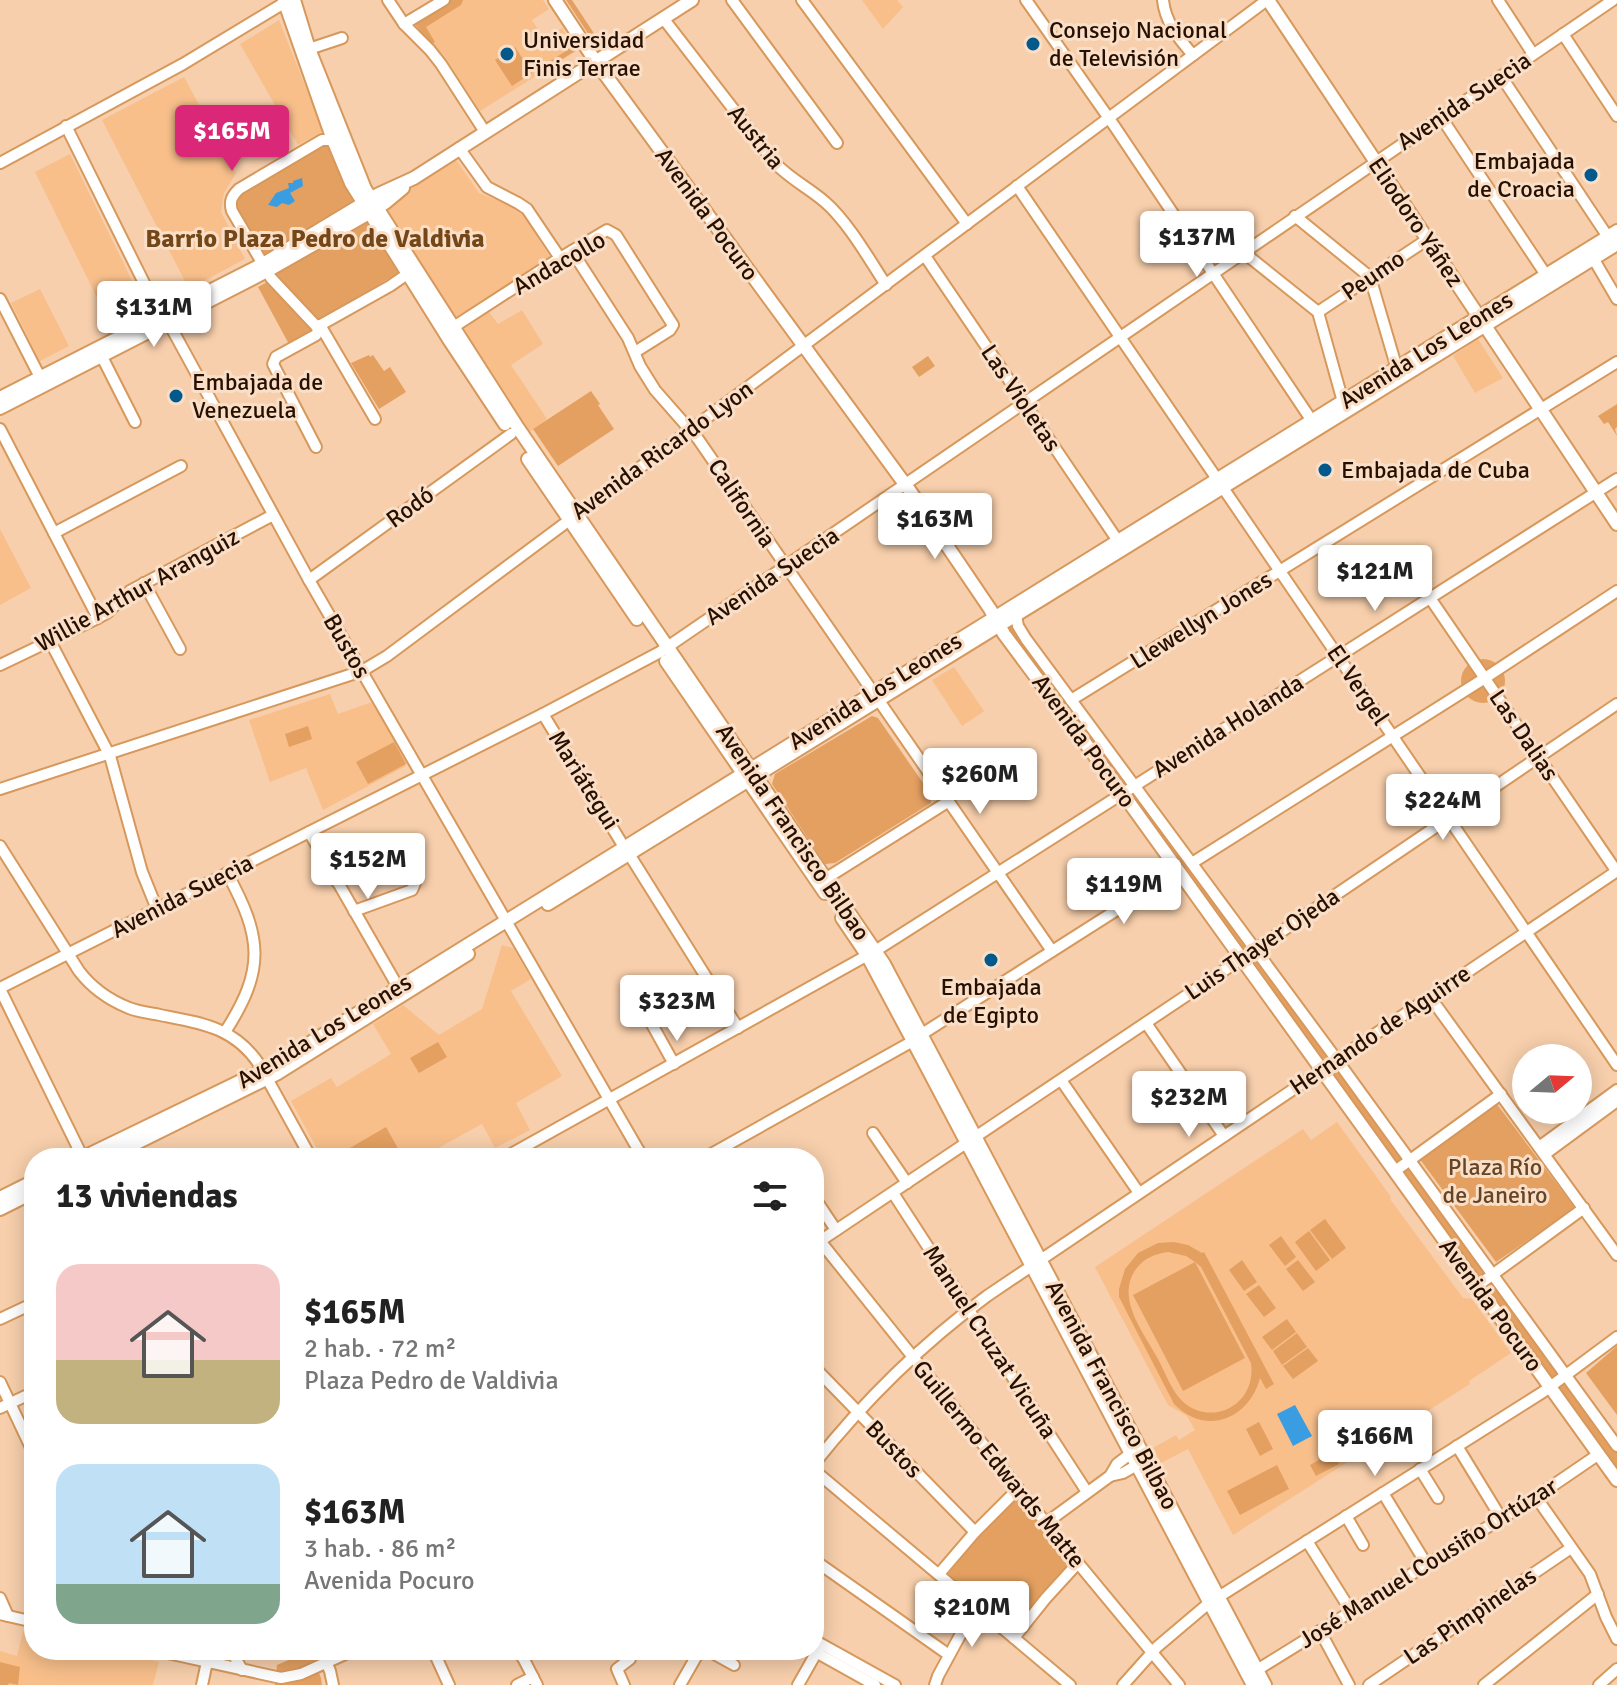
<!DOCTYPE html>
<html lang="es">
<meta charset="utf-8">
<style>
:root{--surface:#fff;--page:#f6f6f6;--text:#222;--muted:#767676;--accent:#db2777}
body{margin:0;font-family:Signika,sans-serif;background:var(--page);color:var(--text);height:100vh;display:flex;flex-direction:column;font-size:30px;white-space:nowrap}
*{box-sizing:border-box;margin:0}
p{font-size:26px;color:var(--muted)}
.icon{flex:none;width:44px;height:44px;fill:none;stroke:currentColor;stroke-width:2;stroke-linecap:round;stroke-linejoin:round}
.map{position:relative;flex:1;overflow:hidden}
.details{position:absolute;left:24px;top:1148px;width:800px;height:512px;display:flex;flex-direction:column;background:var(--surface);border-radius:32px;box-shadow:0 4px 20px #0003}
.details>*{flex:none}
.needle{width:52px;rotate:71deg}
.tools{position:absolute;left:1512px;top:1044px;display:grid;gap:16px}
.tools a{display:grid;place-items:center;width:80px;height:80px;border-radius:50%;background:var(--surface);box-shadow:0 4px 20px #0003;font-size:40px}
.price{position:absolute;translate:-50% -68px;padding:0 18px;border-radius:8px;background:#fff;color:#222;font-size:26px;line-height:52px;filter:drop-shadow(0 2px 4px #0008)}
.price::after{content:'';position:absolute;left:50%;top:48px;width:24px;height:18px;margin-left:-12px;background:inherit;clip-path:polygon(0 0,100% 0,50% 100%)}
.price.active{background:var(--accent);color:#fff}
ul{padding:0;list-style:none}
li{display:flex;align-items:center;gap:24px;height:200px;padding:0 32px}
li span{display:grid;place-items:center;flex:none;width:224px;height:160px;border-radius:24px;color:#555}
li>.icon{margin-inline-start:auto}
span .icon{width:96px;height:96px;fill:#fffc;stroke-width:1}
li b{font-size:34px}
h2{display:flex;justify-content:space-between;align-items:center;height:96px;padding:0 32px;font-size:34px}
.map>svg:first-child{display:block}
.built{fill:#f8bf8b}
.green{fill:#e4a061;fill-rule:evenodd}
.water{fill:#3a9de2}
.lines{fill:none;stroke-linecap:round;stroke-linejoin:round}
.minor-casing{stroke:#d7985c;stroke-width:14}
.major-casing{stroke:#d7985c;stroke-width:16}
.minor{stroke:#fff;stroke-width:10}
.major{stroke:#fff;stroke-width:12}
.poi-dot{fill:#025a8c;stroke:#fadfc8;stroke-width:3}
.labels{text-anchor:middle;stroke-width:6;stroke-linejoin:round;paint-order:stroke}
.poi-label{font-size:24px;fill:#281000;stroke:#fadfc8;text-anchor:start}
.street-label{font-size:24px;fill:#281000;stroke:#fadfc8}
.park-label{font-size:24px;fill:#664424;stroke:#fadfc8}
.neighbourhood-label{font-size:26px;font-weight:bold;fill:#744718;stroke:#fadfc8}
</style>
<div class="map">
<svg width="1617" height="1685" viewBox="0 0 1617 1685">
<rect width="100%" height="100%" fill="#f7cfac"/>
<g class="built">
<polygon points="448,0 543,0 549,9 532,20 544,39 562,28 576,51 480,111 445,57 413,22"/>
<polygon points="862,0 897,0 903,7 883,29"/>
<polygon points="279,20 323,131 298,145 240,44"/>
<polygon points="184,77 236,173 224,193 221,212 245,259 189,289 102,120"/>
<polygon points="70,154 145,307 110,324 35,172"/>
<polygon points="454,159 457,161 479,193 511,206 524,216 552,260 458,321 454,319 387,209 390,203"/>
<polygon points="40,289 69,346 40,361 11,303"/>
<polygon points="487,309 498,324 522,310 543,344 511,365 547,419 528,433 461,329 462,326"/>
<polygon points="1478,339 1503,378 1475,393 1453,356"/>
<polygon points="0,529 31,588 0,605"/>
<polygon points="954,667 984,711 962,726 932,680"/>
<polygon points="330,694 338,714 372,702 407,762 406,766 323,810 306,768 270,782 249,720"/>
<polygon points="502,945 513,948 531,979 511,991 562,1076 516,1103 530,1130 495,1148 482,1124 440,1147 446,1158 430,1158 425,1150 412,1158 322,1158 291,1101 331,1078 337,1087 391,1054 373,1024 403,1005 439,1035 482,1009"/>
<polygon points="1337,1122 1391,1197 1390,1199 1463,1298 1472,1299 1511,1353 1469,1381 1470,1384 1233,1535 1188,1449 1161,1463 1153,1448 1176,1435 1179,1440 1195,1430 1187,1416 1168,1405 1095,1267 1303,1129 1311,1140"/>
<polygon points="23,1631 34,1633 34,1650 107,1650 159,1662 153,1685 0,1685 0,1651 17,1656"/>
</g>
<g class="green">
<polygon points="448,0 463,0 461,5 426,27 435,42 432,44 413,22"/>
<polygon points="566,0 572,0 599,41 595,44"/>
<polygon points="568,40 575,51 539,74 536,70 566,51 562,44"/>
<polygon points="515,47 532,73 512,86 495,60"/>
<polygon points="328,142 355,198 355,202 365,220 368,221 401,271 319,321 274,276 235,206 236,195"/>
<polygon points="267,282 314,329 313,333 290,346 258,287"/>
<polygon points="369,355 370,357 373,355 384,371 390,367 406,392 379,409 351,363"/>
<polygon points="928,356 935,366 919,377 912,367"/>
<polygon points="591,391 600,404 598,405 614,429 558,466 533,429"/>
<polygon points="1617,404 1617,427 1615,429 1617,436 1608,422 1604,424 1598,416"/>
<polygon points="1014,622 1339,1066 1617,1452 1617,1474 1011,635 1008,628 1009,625"/>
<circle cx="1483" cy="681" r="22"/>
<polygon points="872,716 878,718 930,793 931,803 835,863 825,864 772,784 775,774"/>
<polygon points="308,726 312,739 289,747 285,734"/>
<polygon points="394,742 406,764 368,784 356,762"/>
<polygon points="438,1042 447,1057 419,1073 410,1058"/>
<polygon points="1496,1103 1575,1208 1496,1262 1419,1158"/>
<polygon points="386,1127 401,1154 394,1158 346,1158 343,1152"/>
<polygon points="1325,1219 1346,1248 1332,1259 1310,1230"/>
<polygon points="1309,1231 1330,1260 1316,1271 1295,1242"/>
<polygon points="1281,1236 1296,1257 1285,1266 1269,1245"/>
<path d="M1174 1242 1188 1245 1202 1253 1204 1252 1274 1384 1266 1389 1260 1378C1249 1420 1205 1436 1174 1404L1119 1297V1289L1125 1269 1138 1253 1158 1243ZM1168 1252 1186 1256 1195 1262 1133 1295 1183 1391 1245 1358 1195 1262 1201 1267 1251 1363C1253 1378 1249 1392 1238 1402 1224 1415 1202 1416 1187 1405 1173 1395 1166 1374 1158 1359 1144 1333 1115 1298 1136 1269 1144 1258 1155 1254 1168 1252Z"/>
<polygon points="1242,1260 1257,1282 1244,1291 1229,1270"/>
<polygon points="1298,1260 1315,1282 1303,1291 1286,1269"/>
<polygon points="1259,1285 1276,1308 1264,1317 1246,1294"/>
<polygon points="1287,1319 1296,1332 1272,1350 1262,1337"/>
<polygon points="1297,1333 1307,1347 1282,1365 1273,1351"/>
<polygon points="1617,1346 1617,1415 1586,1373"/>
<polygon points="1308,1348 1318,1361 1293,1379 1283,1366"/>
<polygon points="1259,1422 1273,1449 1260,1456 1246,1429"/>
<polygon points="1333,1452 1339,1464 1316,1476 1310,1465"/>
<polygon points="1277,1465 1289,1489 1240,1515 1227,1491"/>
<polygon points="1018,1498 1021,1499 1071,1563 1013,1630 949,1578 948,1574 955,1563 1014,1499"/>
<polygon points="310,1651 321,1678 322,1685 275,1685 277,1665"/>
<polygon points="0,1662 20,1667 18,1685 9,1683 8,1685 0,1685"/>
</g>
<g class="water">
<polygon points="302,178 303,186 290,193 295,201 289,205 282,203 277,207 268,205 276,193 289,188 288,183 293,183 293,181"/>
<polygon points="1295,1405 1312,1436 1293,1446 1277,1414"/>
</g>
<g class="lines">
<g class="minor-casing">
<g id="minor">
<polyline points="388,0 404,24 430,50 441,64 485,132"/>
<polyline points="732,0 837,143"/>
<polyline points="802,0 967,224"/>
<polyline points="1026,0 1115,127 1312,421"/>
<path d="M1163 0C1165 22 1179 39 1193 55"/>
<polyline points="1498,0 1533,54"/>
<path d="M663 18 775 163C790 179 809 188 825 202 848 222 869 259 886 285"/>
<polyline points="404,24 444,0"/>
<polyline points="1563,34 1617,116"/>
<polyline points="309,49 342,38"/>
<polyline points="1501,76 1608,237"/>
<polyline points="1441,117 1546,275"/>
<polyline points="66,126 156,307 172,329 309,580 643,1158"/>
<path d="M338 143 333 140H322L239 189C232 196 229 201 232 211L271 278 317 327 390 286 413 270"/>
<polyline points="459,148 487,187 518,203 527,209 560,258"/>
<polyline points="0,163 183,64 284,3"/>
<polyline points="1017,186 1617,1065"/>
<polyline points="1295,216 1370,277 1397,369"/>
<polyline points="572,251 628,338 640,366 655,390 698,439 1052,951"/>
<polyline points="1243,252 1318,312 1343,402"/>
<polyline points="925,256 1118,541"/>
<polyline points="1593,258 1617,299"/>
<polyline points="0,299 43,383"/>
<polyline points="1318,312 1428,239"/>
<polyline points="320,325 375,419"/>
<polyline points="452,328 560,258 607,230 616,235 673,325 670,330 635,352"/>
<polyline points="98,349 135,422"/>
<polyline points="0,429 98,618"/>
<polyline points="316,447 273,364 276,357 316,335 318,331 317,327"/>
<polyline points="54,533 181,466"/>
<polyline points="309,580 511,434"/>
<polyline points="144,583 180,649"/>
<polyline points="1430,598 1617,872"/>
<polyline points="1016,616 1018,626 1026,639 1337,1060 1617,1446"/>
<polyline points="50,641 110,756 142,872 157,909"/>
<polyline points="0,665 98,618 107,613 130,591 273,515"/>
<polyline points="1071,700 1617,362"/>
<polyline points="543,714 624,847"/>
<polyline points="0,789 362,671 387,656 1267,0"/>
<polyline points="309,832 398,987"/>
<path d="M0 846 79 971C92 988 109 1000 129 1008 139 1012 150 1013 160 1015 201 1023 234 1027 259 1064L311 1158"/>
<polyline points="629,854 738,1028"/>
<polyline points="1192,863 1485,678 1617,591"/>
<polyline points="825,879 949,801"/>
<polyline points="337,882 391,853 395,853 415,883 412,890 354,911"/>
<polyline points="0,988 543,714 660,652 1613,0"/>
<polyline points="0,989 83,1158"/>
<polyline points="1430,997 1617,1255"/>
<polyline points="638,999 674,1064"/>
<polyline points="1146,1023 1224,1136"/>
<path d="M225 1032C266 969 262 937 227 873"/>
<polyline points="922,1034 1178,871"/>
<polyline points="1061,1080 1139,1193"/>
<polyline points="873,1133 907,1183"/>
<polyline points="1539,1147 1617,1090"/>
<polyline points="1545,1154 1617,1101"/>
<polyline points="504,1158 875,951 1617,479"/>
<polyline points="627,1158 639,1151"/>
<polyline points="704,1158 913,1041"/>
<polyline points="1395,1171 1501,1094"/>
<polyline points="893,1193 1087,1492"/>
<polyline points="814,1197 836,1230"/>
<polyline points="820,1241 1078,1563 1179,1685"/>
<polyline points="814,1245 1235,963 1617,704"/>
<polyline points="1477,1286 1584,1208"/>
<polyline points="0,1319 34,1303"/>
<polyline points="814,1367 975,1532"/>
<polyline points="0,1382 34,1454"/>
<polyline points="0,1408 34,1392"/>
<polyline points="1457,1446 1501,1518"/>
<path d="M814 1464C864 1401 922 1344 987 1296L1617 871"/>
<polyline points="1420,1469 1438,1498"/>
<polyline points="814,1470 1070,1685"/>
<polyline points="1110,1476 1123,1473 1137,1465"/>
<polyline points="1383,1493 1427,1565"/>
<polyline points="1536,1497 1590,1574 1606,1617 1617,1639"/>
<polyline points="1346,1516 1363,1545"/>
<polyline points="1046,1523 1110,1476 1117,1464 1130,1454"/>
<polyline points="1307,1541 1351,1611"/>
<polyline points="814,1560 949,1655"/>
<polyline points="939,1574 975,1532 1018,1489"/>
<polyline points="0,1598 8,1616"/>
<polyline points="0,1614 34,1622"/>
<polyline points="1320,1631 1349,1685"/>
<polyline points="1014,1638 1046,1598 1078,1563"/>
<polyline points="814,1640 895,1685"/>
<polyline points="154,1650 281,1678 301,1674 354,1650"/>
<polyline points="231,1650 242,1670"/>
<polyline points="321,1650 330,1671 333,1685"/>
<polyline points="433,1650 449,1685"/>
<polyline points="519,1650 537,1685"/>
<polyline points="707,1650 734,1665"/>
<polyline points="812,1650 875,1685"/>
<polyline points="522,1657 538,1650"/>
<polyline points="1257,1670 1536,1497 1599,1454"/>
<polyline points="202,1685 207,1662"/>
<polyline points="517,1685 533,1677"/>
<polyline points="624,1685 617,1669 630,1659"/>
<polyline points="680,1685 700,1650"/>
<polyline points="798,1685 819,1648"/>
<polyline points="935,1685 938,1676 976,1606"/>
<polyline points="1123,1685 1157,1647 1209,1603 1543,1392 1617,1337"/>
<polyline points="1369,1685 1571,1548"/>
<polyline points="1484,1685 1598,1594"/>
<polyline points="1599,1685 1617,1669"/>
</g>
</g>
<g class="major-casing">
<g id="major">
<polyline points="284,0 333,140 351,183 450,341 505,424"/>
<polyline points="294,0 309,49 365,189 518,428 884,964 1265,1685"/>
<polyline points="555,0 596,62 910,491 990,609 1004,634 1118,787 1617,1480"/>
<polyline points="1268,0 1617,524"/>
<polyline points="0,398 263,264 379,194 414,178 692,0"/>
<polyline points="0,408 267,271 369,213 385,203 403,188"/>
<polyline points="528,459 637,619"/>
<polyline points="666,661 825,893"/>
<polyline points="548,904 1617,244"/>
<polyline points="842,918 867,955 913,1041 1253,1685"/>
<polyline points="82,1158 276,1064 1617,231"/>
<polyline points="106,1158 278,1073 468,954"/>
<polyline points="0,1198 34,1181"/>
<polyline points="0,1209 34,1192"/>
</g>
</g>
<use href="#minor" class="minor"/>
<use href="#major" class="major"/>
</g>
<g class="poi-dot">
<circle cx="1033" cy="44" r="8"/>
<circle cx="507" cy="54" r="8"/>
<circle cx="1591" cy="175" r="8"/>
<circle cx="176" cy="396" r="8"/>
<circle cx="1325" cy="470" r="8"/>
<circle cx="991" cy="960" r="8"/>
</g>
<g class="labels">
<g class="poi-label">
<text x="1049" y="38">Consejo Nacional<tspan x="1049" dy="28">de Televisión</tspan></text>
<text x="523" y="48">Universidad<tspan x="523" dy="28">Finis Terrae</tspan></text>
<text x="1575" y="169" text-anchor="end">Embajada<tspan x="1575" dy="28">de Croacia</tspan></text>
<text x="192" y="390">Embajada de<tspan x="192" dy="28">Venezuela</tspan></text>
<text x="1341" y="478">Embajada de Cuba</text>
<text x="991" y="995" text-anchor="middle">Embajada<tspan x="991" dy="28">de Egipto</tspan></text>
</g>
<g class="street-label">
<text transform="translate(1464 101) rotate(-34)" y="8">Avenida Suecia</text>
<text transform="translate(756 137) rotate(51)" y="8">Austria</text>
<text transform="translate(707 214) rotate(54)" y="8">Avenida Pocuro</text>
<text transform="translate(1416 222) rotate(56)" y="8">Eliodoro Yáñez</text>
<text transform="translate(559 263) rotate(-30)" y="8">Andacollo</text>
<text transform="translate(1373 275) rotate(-34)" y="8">Peumo</text>
<text transform="translate(1426 350) rotate(-32)" y="8">Avenida Los Leones</text>
<text transform="translate(1021 398) rotate(56)" y="8">Las Violetas</text>
<text transform="translate(662 450) rotate(-36)" y="8">Avenida Ricardo Lyon</text>
<text transform="translate(742 503) rotate(56)" y="8">California</text>
<text transform="translate(410 507) rotate(-36)" y="8">Rodó</text>
<text transform="translate(772 576) rotate(-34)" y="8">Avenida Suecia</text>
<text transform="translate(137 590) rotate(-29)" y="8">Willie Arthur Aranguiz</text>
<text transform="translate(1201 620) rotate(-32)" y="8">Llewellyn Jones</text>
<text transform="translate(347 646) rotate(60)" y="8">Bustos</text>
<text transform="translate(1358 685) rotate(56)" y="8">El Vergel</text>
<text transform="translate(875 691) rotate(-32)" y="8">Avenida Los Leones</text>
<text transform="translate(1228 726) rotate(-32)" y="8">Avenida Holanda</text>
<text transform="translate(1524 735) rotate(56)" y="8">Las Dalias</text>
<text transform="translate(1084 741) rotate(54)" y="8">Avenida Pocuro</text>
<text transform="translate(584 780) rotate(58)" y="8">Mariátegui</text>
<text transform="translate(793 832) rotate(56)" y="8">Avenida Francisco Bilbao</text>
<text transform="translate(182 896) rotate(-27)" y="8">Avenida Suecia</text>
<text transform="translate(1262 944) rotate(-34)" y="8">Luis Thayer Ojeda</text>
<text transform="translate(1380 1030) rotate(-34)" y="8">Hernando de Aguirre</text>
<text transform="translate(324 1031) rotate(-31)" y="8">Avenida Los Leones</text>
<text transform="translate(1491 1305) rotate(54)" y="8">Avenida Pocuro</text>
<text transform="translate(990 1342) rotate(57)" y="8">Manuel Cruzat Vicuña</text>
<text transform="translate(1112 1395) rotate(62)" y="8">Avenida Francisco Bilbao</text>
<text transform="translate(894 1449) rotate(46)" y="8">Bustos</text>
<text transform="translate(999 1464) rotate(51)" y="8">Guillermo Edwards Matte</text>
<text transform="translate(1428 1563) rotate(-32)" y="8">José Manuel Cousiño Ortúzar</text>
<text transform="translate(1470 1616) rotate(-34)" y="8">Las Pimpinelas</text>
</g>
<g class="park-label">
<text x="1495" y="1175">Plaza Río<tspan x="1495" dy="28">de Janeiro</tspan></text>
</g>
<g class="neighbourhood-label">
<text x="315" y="247">Barrio Plaza Pedro de Valdivia</text>
</g>
</g>
</svg>
<div class="tools">
<a><svg class="needle" viewBox="-14 -14 28 28"><path d="M0-13l5 13h-10z" fill="#e53935"/><path d="M0 13l5-13h-10z" fill="#767676"/></svg></a>
</div>
<b class="price active" style="left:232px;top:173px">$165M</b>
<b class="price" style="left:1197px;top:279px">$137M</b>
<b class="price" style="left:154px;top:349px">$131M</b>
<b class="price" style="left:935px;top:561px">$163M</b>
<b class="price" style="left:1375px;top:613px">$121M</b>
<b class="price" style="left:980px;top:816px">$260M</b>
<b class="price" style="left:1443px;top:842px">$224M</b>
<b class="price" style="left:368px;top:901px">$152M</b>
<b class="price" style="left:1124px;top:926px">$119M</b>
<b class="price" style="left:677px;top:1043px">$323M</b>
<b class="price" style="left:1189px;top:1139px">$232M</b>
<b class="price" style="left:1375px;top:1478px">$166M</b>
<b class="price" style="left:972px;top:1649px">$210M</b>
<section class="details">
<h2>13 viviendas<svg class="icon" aria-label="filters" viewBox="0 0 24 24"><path d="M4 7h16M4 17h16"/><circle cx="9" cy="7" r="2"/><circle cx="15" cy="17" r="2"/></svg></h2>
<ul>
<li><span style="background:linear-gradient(#f6c9c9 60%,#c2b280 0)"><svg class="icon" aria-label="home" viewBox="0 0 24 24"><path d="M3 11l9-7 9 7M6 9v11h12V9"/></svg></span><div><b>$165M</b><p>2 hab. · 72 m²</p><p>Plaza Pedro de Valdivia</p></div></li>
<li><span style="background:linear-gradient(#bfe0f5 75%,#7fa58c 0)"><svg class="icon" aria-label="home" viewBox="0 0 24 24"><path d="M3 11l9-7 9 7M6 9v11h12V9"/></svg></span><div><b>$163M</b><p>3 hab. · 86 m²</p><p>Avenida Pocuro</p></div></li>
</ul>
</section>
</div>
